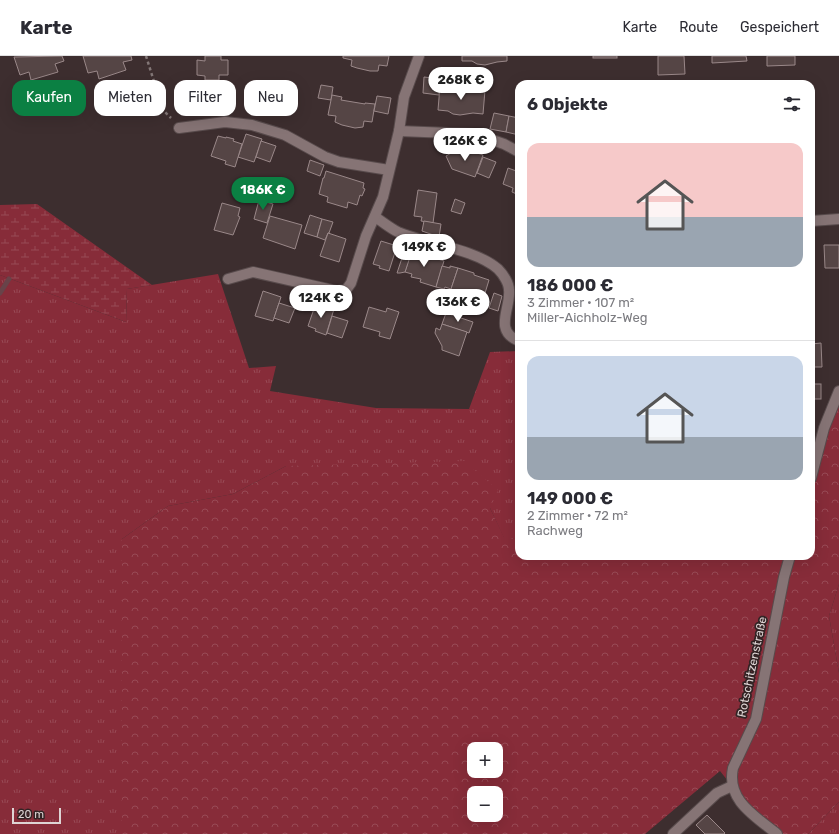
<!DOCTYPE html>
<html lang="de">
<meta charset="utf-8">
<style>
:root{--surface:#fff;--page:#f2f2f3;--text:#2b2b33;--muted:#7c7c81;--line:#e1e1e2;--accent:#0b8043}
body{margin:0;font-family:Rubik,sans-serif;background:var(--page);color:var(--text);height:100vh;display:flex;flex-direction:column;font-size:15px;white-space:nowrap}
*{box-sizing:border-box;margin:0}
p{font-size:13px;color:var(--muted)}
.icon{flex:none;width:22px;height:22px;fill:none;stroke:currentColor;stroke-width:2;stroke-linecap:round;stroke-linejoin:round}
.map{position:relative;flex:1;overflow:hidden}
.details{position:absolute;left:515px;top:24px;width:300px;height:480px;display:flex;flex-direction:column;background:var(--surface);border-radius:12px;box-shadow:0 4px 16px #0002}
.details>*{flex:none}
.top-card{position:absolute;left:12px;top:24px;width:380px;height:36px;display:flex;gap:8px}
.buttons{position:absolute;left:467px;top:686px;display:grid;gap:8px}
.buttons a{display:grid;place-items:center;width:36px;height:36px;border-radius:8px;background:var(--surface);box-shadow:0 4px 16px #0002;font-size:20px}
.scale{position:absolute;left:12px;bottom:10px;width:49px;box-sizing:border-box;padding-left:4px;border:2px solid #ded4d4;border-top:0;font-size:11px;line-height:14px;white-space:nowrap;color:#ded4d4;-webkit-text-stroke:3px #332425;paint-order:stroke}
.price{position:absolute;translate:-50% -34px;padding:0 9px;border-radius:14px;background:#fff;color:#222;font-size:13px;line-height:26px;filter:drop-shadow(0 1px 2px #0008)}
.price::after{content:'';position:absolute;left:50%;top:24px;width:12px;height:9px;margin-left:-6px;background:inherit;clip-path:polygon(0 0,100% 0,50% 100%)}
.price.current{background:var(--accent);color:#fff}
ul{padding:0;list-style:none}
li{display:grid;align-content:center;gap:8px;height:212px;padding:0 12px}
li+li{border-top:1px solid var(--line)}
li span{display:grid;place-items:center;height:124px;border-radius:12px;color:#555}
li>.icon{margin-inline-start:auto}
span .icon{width:72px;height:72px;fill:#fffc;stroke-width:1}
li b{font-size:17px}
h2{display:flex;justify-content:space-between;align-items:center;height:48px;padding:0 12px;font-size:17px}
.tag{padding:0 14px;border-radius:12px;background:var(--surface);box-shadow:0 4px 16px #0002;font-size:14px;line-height:36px}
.tag.current{background:var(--accent);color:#fff}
header{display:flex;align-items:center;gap:24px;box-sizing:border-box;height:56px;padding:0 20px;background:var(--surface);border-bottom:1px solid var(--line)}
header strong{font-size:19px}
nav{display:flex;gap:22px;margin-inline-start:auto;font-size:14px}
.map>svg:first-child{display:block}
.grass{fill:url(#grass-tufts)}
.forest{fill:url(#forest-crowns);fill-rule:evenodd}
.wetland{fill:url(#wetland-marsh)}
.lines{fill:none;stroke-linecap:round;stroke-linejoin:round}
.stream{stroke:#684349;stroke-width:5}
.building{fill:#554545;stroke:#9a8889}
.minor-casing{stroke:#584b4c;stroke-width:12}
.path{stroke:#837777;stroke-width:2.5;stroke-dasharray:3 3;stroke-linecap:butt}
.minor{stroke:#867475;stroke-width:10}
.labels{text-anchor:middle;stroke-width:3.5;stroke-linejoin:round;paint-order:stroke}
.street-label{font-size:12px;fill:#ded4d4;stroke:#332425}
</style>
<header>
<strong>Karte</strong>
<nav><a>Karte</a><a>Route</a><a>Gespeichert</a></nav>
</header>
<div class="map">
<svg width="839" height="778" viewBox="0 0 839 778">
<defs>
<pattern id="grass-tufts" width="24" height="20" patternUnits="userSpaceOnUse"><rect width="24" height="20" fill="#872c39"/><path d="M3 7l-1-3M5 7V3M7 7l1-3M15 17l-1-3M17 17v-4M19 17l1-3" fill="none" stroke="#984a55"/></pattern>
<pattern id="forest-crowns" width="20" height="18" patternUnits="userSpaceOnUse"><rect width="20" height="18" fill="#872c39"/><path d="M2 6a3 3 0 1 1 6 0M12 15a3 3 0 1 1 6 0" fill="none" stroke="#984a55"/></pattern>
<pattern id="wetland-marsh" width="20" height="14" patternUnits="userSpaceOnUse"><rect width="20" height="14" fill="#872c39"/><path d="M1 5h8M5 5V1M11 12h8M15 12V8" fill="none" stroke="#984a55"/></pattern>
</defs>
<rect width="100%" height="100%" fill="#3d2e2f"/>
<g class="grass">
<polygon points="218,218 249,312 276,310 270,335 376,352 469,353 490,296 519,295 519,483 504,482 490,452 286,410 233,438 168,450 122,483 122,778 0,778 0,219 126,266 127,233"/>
<polygon points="839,528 839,617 829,560"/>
<polygon points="839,746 839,778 808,778"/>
</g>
<path class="forest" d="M839 348V528L829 560 839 617V746L808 778H777L742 748 732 730 720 715 645 778H122V483L168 450 233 438 286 410 464 405 498 434 490 452 504 481 519 483V500H811V413ZM474 693H496V715H474ZM474 737H496V759H474Z"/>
<polygon class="wetland" points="37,148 152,229 127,233 126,266 0,219 0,149"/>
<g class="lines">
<polyline class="stream" points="0,237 9,223"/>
</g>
<g class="building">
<polygon points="62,0 64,5 55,8 58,16 31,24 29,16 20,19 14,1"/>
<polygon points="83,0 131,0 132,4 123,6 126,14 99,23 97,15 88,17"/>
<polygon points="205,0 221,0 221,4 228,4 228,19 219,19 219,24 205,24 205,20 197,19 197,4 205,5"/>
<polygon points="343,0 389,0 387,10 379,9 378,15 370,15 357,12 351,10 352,4 343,2"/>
<polygon points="462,0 507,0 507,5 497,6 485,9 477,8 472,5 462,5"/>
<rect x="593" y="0" width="24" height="2"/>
<polygon points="658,0 684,0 685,18 658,19"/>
<polygon points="712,0 746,0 747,5 712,7"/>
<polygon points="767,0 795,0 795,9 767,10"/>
<polygon points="424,21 441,23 439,39 423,37"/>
<polygon points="321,29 333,31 331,44 318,42"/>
<polygon points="440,30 485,34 483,58 473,57 460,59 453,58 448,55 438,54"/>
<polygon points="332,39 342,41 341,44 365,48 365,47 375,48 372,66 364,65 363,71 355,72 342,69 335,66 336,60 328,59"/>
<polygon points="377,40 391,42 388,58 374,55"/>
<polygon points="494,57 509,60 506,76 490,73"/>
<polygon points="509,60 519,62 519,79 506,76"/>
<polygon points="246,78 262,83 254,106 238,101"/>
<polygon points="218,80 226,82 226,81 234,83 233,85 242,88 235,111 225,108 226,105 211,100"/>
<polygon points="261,85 276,90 270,106 256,101"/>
<polygon points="458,93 460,96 466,93 483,99 475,121 452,113 446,100"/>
<polygon points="483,101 496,106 489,122 477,117"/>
<polygon points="310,104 324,109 320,120 307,115"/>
<polygon points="508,112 519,116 519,139 512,136 513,132 503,128"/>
<polygon points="326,115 364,127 363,132 365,133 362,140 360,139 357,149 348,146 347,152 327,146 328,141 319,138 323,122 324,122"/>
<polygon points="418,134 437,137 433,167 421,165 422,161 414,160"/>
<polygon points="455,143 465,147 461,158 451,155"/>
<polygon points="259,144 273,148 267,167 254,163"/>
<polygon points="222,147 240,152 238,160 240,161 233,179 214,174"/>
<polygon points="310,159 322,163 317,181 304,177"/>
<polygon points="270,160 302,169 295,193 263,182"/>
<polygon points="322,163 333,166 329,177 328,177 325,184 317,181"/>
<polygon points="424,165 441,168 439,181 422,175"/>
<polygon points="328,177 346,183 339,206 320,200"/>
<polygon points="381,185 397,190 389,215 379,212 380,210 373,208"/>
<polygon points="824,189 839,189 839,212 825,212"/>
<polygon points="412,193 429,198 428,200 444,205 436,231 420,226 421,223 411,221 412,218 405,216"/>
<polygon points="404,196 411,198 405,216 400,217 397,217"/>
<polygon points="442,210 450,212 450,210 458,212 451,233 445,231 444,233 436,231"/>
<polygon points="458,212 474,217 474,219 489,224 482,247 466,242 467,238 451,233"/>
<polygon points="263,235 281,241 273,265 255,260"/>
<polygon points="494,237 502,240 498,255 489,252"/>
<polygon points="279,247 295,252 289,267 274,262"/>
<polygon points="316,247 334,253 326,279 315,275 316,273 308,270"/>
<polygon points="369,251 386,256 387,252 399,256 390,283 379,280 380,276 363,271"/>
<polygon points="446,257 473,266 469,277 442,268"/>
<polygon points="332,260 348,265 342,282 327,277"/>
<polygon points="442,268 467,276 459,300 442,294 442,290 435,277 436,272 440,274"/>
<polygon points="821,287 822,311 811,311 811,288"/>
<rect x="811" y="328" width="10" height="15"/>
<polygon points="707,759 725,777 724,778 705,778 696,769"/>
</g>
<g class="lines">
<g class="minor-casing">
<g id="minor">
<polyline points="179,72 225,66 252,69 285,79 325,101 339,106 389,114"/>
<polyline points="399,75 475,78 504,88 519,96"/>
<path d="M375 161C383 166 390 172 398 176 427 188 475 193 498 213 503 218 509 227 509 234 511 252 493 275 519 285"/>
<polyline points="811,165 839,163"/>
<polyline points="228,223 253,216 337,235 346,234 351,227 366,180 383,141 399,75 404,41 419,0"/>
<polyline points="811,422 824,372 839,335"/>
<polyline points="673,778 717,737 732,730"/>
<path d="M777 778C755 760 726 744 733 712L756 663 784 521 790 500"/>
</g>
</g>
<polyline class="path" points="146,0 163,54 171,62"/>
<use href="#minor" class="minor"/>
</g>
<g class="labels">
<g class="street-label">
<text transform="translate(752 611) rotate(-78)" y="4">Rotschitzenstraße</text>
</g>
</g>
</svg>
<div class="buttons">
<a>+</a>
<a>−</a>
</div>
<div class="scale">20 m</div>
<b class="price" style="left:461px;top:45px">268K €</b>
<b class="price" style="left:465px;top:106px">126K €</b>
<b class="price current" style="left:263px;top:155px">186K €</b>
<b class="price" style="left:424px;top:212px">149K €</b>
<b class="price" style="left:321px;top:263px">124K €</b>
<b class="price" style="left:458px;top:267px">136K €</b>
<div class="top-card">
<a class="tag current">Kaufen</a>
<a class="tag">Mieten</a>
<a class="tag">Filter</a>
<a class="tag">Neu</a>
</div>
<section class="details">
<h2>6 Objekte<svg class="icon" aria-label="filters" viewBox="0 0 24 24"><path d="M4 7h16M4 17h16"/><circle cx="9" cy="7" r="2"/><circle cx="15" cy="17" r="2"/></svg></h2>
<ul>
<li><span style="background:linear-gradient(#f6c9c9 60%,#9aa5b1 0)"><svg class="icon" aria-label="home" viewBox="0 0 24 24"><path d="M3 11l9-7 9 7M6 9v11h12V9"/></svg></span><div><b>186 000 €</b><p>3 Zimmer · 107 m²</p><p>Miller-Aichholz-Weg</p></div></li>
<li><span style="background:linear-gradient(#c9d6e8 65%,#9aa5b1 0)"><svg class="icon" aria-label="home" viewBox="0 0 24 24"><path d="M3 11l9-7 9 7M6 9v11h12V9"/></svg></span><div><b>149 000 €</b><p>2 Zimmer · 72 m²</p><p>Rachweg</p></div></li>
</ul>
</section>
</div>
